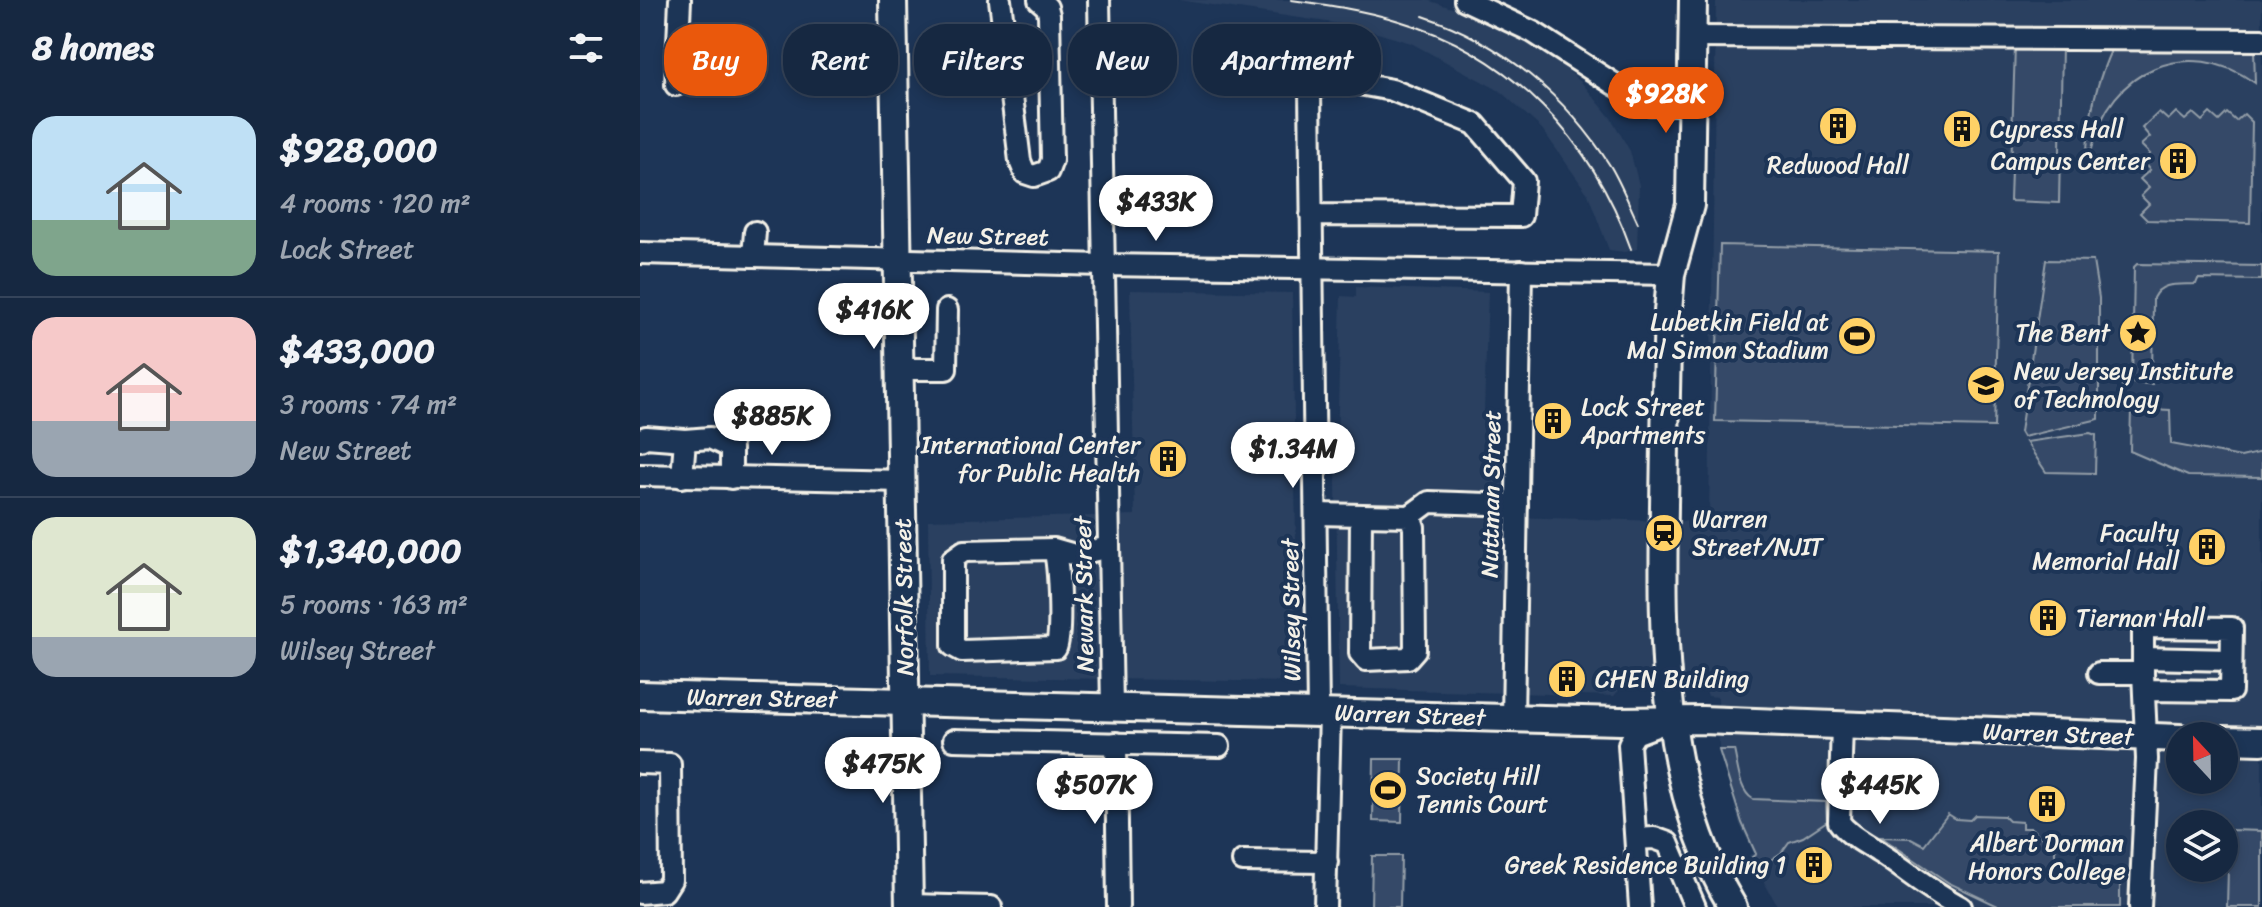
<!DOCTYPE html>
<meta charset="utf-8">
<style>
:root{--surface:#162841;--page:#23344c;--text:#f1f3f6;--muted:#9ea6b1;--line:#35445a;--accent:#ea580c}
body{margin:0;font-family:Sriracha,sans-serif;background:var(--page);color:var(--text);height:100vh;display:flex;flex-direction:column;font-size:30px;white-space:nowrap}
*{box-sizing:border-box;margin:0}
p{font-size:26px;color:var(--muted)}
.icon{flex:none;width:44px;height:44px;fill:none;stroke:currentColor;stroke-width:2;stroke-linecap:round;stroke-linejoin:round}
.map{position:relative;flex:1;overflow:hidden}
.details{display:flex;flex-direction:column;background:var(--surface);width:640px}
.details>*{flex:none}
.top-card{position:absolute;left:24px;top:24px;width:760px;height:72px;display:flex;gap:16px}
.needle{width:52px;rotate:338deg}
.buttons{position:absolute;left:1526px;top:722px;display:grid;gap:16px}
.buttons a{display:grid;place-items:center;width:72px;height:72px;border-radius:50%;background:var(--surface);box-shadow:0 4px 12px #0003,0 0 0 2px var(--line);font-size:40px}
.price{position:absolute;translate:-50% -68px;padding:0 18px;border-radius:28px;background:#fff;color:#222;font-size:26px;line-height:52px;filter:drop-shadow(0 2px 4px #0008)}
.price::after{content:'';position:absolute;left:50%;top:48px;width:24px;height:18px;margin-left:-12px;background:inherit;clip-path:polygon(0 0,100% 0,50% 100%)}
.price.on{background:var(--accent);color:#fff}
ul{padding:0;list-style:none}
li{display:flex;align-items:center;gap:24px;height:200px;padding:0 32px}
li+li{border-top:2px solid var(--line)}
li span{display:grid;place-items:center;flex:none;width:224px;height:160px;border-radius:24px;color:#555}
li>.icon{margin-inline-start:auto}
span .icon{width:96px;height:96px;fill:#fffc;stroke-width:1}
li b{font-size:34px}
h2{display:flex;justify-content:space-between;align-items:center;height:96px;padding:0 32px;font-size:34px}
.pill{padding:0 28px;border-radius:32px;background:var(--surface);box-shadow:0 4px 12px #0003,0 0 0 2px var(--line);font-size:28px;line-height:72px}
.pill.on{background:var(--accent);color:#fff}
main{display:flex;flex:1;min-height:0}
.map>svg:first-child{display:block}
.built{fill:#2a4060;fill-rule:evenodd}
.green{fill:#354a67;stroke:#949ea8;stroke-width:2}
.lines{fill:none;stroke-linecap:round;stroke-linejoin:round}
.minor-casing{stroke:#f4f1e8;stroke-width:26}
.major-casing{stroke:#f4f1e8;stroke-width:32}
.minor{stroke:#1d3557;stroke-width:20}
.major{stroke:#1d3557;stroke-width:26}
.tram{stroke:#f4f1e8;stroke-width:2}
.labels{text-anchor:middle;stroke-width:8;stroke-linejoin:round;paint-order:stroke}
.poi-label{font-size:24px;fill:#f4f1e8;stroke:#1d3557;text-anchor:start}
.street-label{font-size:24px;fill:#f4f1e8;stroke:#1d3557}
</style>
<main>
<section class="details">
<h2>8 homes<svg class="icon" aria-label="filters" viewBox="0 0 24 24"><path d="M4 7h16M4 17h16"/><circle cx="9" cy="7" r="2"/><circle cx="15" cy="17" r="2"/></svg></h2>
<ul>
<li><span style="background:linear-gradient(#bfe0f5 65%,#7fa58c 0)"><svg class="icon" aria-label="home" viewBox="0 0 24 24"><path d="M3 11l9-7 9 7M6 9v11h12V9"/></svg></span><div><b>$928,000</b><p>4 rooms · 120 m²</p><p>Lock Street</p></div></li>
<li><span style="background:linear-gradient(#f6c9c9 65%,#9aa5b1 0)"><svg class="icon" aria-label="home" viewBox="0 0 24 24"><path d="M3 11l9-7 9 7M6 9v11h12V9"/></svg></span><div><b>$433,000</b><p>3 rooms · 74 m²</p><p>New Street</p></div></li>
<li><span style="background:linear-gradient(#dfe7d0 75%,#9aa5b1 0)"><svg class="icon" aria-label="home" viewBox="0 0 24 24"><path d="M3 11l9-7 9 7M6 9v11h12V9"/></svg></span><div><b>$1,340,000</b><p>5 rooms · 163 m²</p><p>Wilsey Street</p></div></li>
</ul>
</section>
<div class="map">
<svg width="1622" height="907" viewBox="0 0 1622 907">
<rect width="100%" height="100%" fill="#1d3557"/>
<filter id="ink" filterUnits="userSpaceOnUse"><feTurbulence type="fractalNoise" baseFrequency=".0125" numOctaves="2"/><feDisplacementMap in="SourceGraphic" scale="16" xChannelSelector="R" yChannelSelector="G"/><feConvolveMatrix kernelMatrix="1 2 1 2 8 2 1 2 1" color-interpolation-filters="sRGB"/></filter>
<g filter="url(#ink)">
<g class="built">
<polygon points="538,0 787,0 846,19 893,40 942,83 971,118 990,151 999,185 997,249 985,252 969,250 948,194 902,129 860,91 771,43 714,26"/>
<path d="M1076 0H1622V907H1138L1109 855 1114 853 1100 825 1079 750 1078 697 1068 696 1065 688 980 689 974 696 699 688 696 483 701 296 716 297V287L848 292 842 472 863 473 861 517 1069 522ZM1540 736H1584V780H1540ZM1540 824H1584V868H1540Z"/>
<polygon points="490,290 652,293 658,664 654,682 290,676 288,520 495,515"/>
</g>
<g class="green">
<polygon points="1375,46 1422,46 1419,203 1370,201"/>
<path d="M1473 46 1614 49 1615 83C1548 35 1469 69 1452 149L1447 150C1449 112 1457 80 1473 46Z"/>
<polygon points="1519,112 1528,120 1536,112 1545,120 1553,113 1562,121 1570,113 1579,121 1587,113 1596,121 1604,114 1612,122 1610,223 1507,220 1500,213 1509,204 1501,196 1509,188 1500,179 1510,170 1502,162 1510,154 1501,145 1510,137 1502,128"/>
<polygon points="1080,245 1359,251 1354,427 1075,421"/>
<polygon points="1406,260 1453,261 1459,298 1459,419 1383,437 1380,432"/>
<path d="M1497 264 1622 266V280L1558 279 1556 284C1539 285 1521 281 1513 298L1512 384 1492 383 1494 267Z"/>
<polygon points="1491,408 1530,410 1531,444 1601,457 1622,452 1622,477 1548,476 1490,451"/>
<polygon points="1450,433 1456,435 1455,473 1406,472 1386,442"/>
<path d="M1079 750H1094C1098 766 1099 791 1113 799L1186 802 1187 821 1163 837 1149 842 1141 853 1118 868 1112 857 1116 854 1102 823Z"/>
<polygon points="734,759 763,759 762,822 733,821"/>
<polygon points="1308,814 1316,819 1330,820 1335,815 1364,816 1369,821 1382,822 1382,828 1391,828 1415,849 1415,866 1452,868 1454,880 1480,882 1480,907 1360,907 1309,883 1241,837 1271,838 1284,845"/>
<polygon points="1589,830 1622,831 1622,907 1587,907"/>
<polygon points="732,856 761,856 760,907 731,907"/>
</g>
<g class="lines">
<g class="minor-casing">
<g id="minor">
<polyline points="360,0 380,161 385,173 394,176 408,171 412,160 409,15 407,7 399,0"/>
<polyline points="459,0 472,707"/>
<polyline points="825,0 893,32 974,84 1011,104 1052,104"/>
<polyline points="1052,37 1622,40"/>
<polyline points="36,85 40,0"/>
<polyline points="671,215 881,216 884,181 835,124 818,117 752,90 697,80 670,90 678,712"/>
<polyline points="0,253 464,265 1031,274"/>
<polyline points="113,256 115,232"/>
<polyline points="260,369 306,369 307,310"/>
<polyline points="0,440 6,437 45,440"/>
<polyline points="0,475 262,481"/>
<polyline points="42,477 45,440 70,438 91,448 91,478"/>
<polyline points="676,514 770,516 774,527 775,650 768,658 726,660 720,653 721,516"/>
<polyline points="770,516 789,502 877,505"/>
<path d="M414 549C419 564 422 634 416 648L322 651 313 646V559L324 551 414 549 435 555 469 547"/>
<polyline points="1503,658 1591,660"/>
<polyline points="1459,673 1503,673"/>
<polyline points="873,718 881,271"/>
<path d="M1202 725 1199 822C1209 836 1226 843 1240 853 1269 872 1289 890 1321 907"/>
<polyline points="314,740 579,746"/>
<polyline points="476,743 478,907"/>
<polyline points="0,763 30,764 31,880 24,891 0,893"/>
<polyline points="996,839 1014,838 1028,843 1055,907"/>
<polyline points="603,861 687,862"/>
<polyline points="269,905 351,907"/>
<polyline points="685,907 690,713"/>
<polyline points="1000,907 989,744 995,734 1019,725"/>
<polyline points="1500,907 1507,759 1503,673 1503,627 1592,628 1591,691 1504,690"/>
</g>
</g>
<g class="major-casing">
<g id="major">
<polyline points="253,0 269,907"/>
<path d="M1053 0 1050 205 1031 274 1028 312C1026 377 1025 442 1024 506 1022 642 1021 788 1093 907"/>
<polyline points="0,695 980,721 1062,720 1540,738"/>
<polyline points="1584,740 1622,741"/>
</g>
</g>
<use href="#minor" class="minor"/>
<use href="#major" class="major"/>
<g class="tram">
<path d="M651 0C687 5 724 10 759 21 871 54 953 140 991 249"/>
<path d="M783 16C862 42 927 97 971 167 981 184 989 204 998 223"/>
</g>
</g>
</g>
<defs>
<g id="building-disc" transform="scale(2)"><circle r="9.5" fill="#ffd166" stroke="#1d3557"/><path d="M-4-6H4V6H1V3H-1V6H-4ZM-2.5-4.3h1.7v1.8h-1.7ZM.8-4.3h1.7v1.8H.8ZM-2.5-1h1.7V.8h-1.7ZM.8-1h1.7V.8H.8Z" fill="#111"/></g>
<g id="sight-disc" transform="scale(2)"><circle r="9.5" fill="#ffd166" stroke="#1d3557"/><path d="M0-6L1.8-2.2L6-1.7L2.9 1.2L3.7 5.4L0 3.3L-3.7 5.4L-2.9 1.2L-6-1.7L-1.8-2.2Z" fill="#111"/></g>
<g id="stadium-disc" transform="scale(2)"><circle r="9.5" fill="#ffd166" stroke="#1d3557"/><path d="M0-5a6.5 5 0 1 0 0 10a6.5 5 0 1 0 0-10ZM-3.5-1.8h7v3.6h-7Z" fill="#111"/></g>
<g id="university-disc" transform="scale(2)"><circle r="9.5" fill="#ffd166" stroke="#1d3557"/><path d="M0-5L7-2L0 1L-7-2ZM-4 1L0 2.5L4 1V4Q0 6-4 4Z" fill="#111"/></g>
<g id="station-disc" transform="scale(2)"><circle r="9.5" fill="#ffd166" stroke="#1d3557"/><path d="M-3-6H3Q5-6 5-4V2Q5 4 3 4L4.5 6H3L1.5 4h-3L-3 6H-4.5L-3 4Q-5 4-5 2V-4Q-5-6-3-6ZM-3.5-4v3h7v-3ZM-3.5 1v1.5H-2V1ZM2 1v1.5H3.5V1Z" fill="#111"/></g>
</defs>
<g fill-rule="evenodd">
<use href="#building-disc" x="1198" y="126"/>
<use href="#building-disc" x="1322" y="129"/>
<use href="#building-disc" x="1538" y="161"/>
<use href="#sight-disc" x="1498" y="333"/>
<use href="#stadium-disc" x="1217" y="336"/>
<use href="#university-disc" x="1346" y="385"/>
<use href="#building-disc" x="913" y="421"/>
<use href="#building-disc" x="528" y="459"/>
<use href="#station-disc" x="1024" y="533"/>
<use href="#building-disc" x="1567" y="547"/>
<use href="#building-disc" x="1408" y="618"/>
<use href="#building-disc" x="927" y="679"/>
<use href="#stadium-disc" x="748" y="790"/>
<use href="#building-disc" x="1407" y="804"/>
<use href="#building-disc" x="1174" y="865"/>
</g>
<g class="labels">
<g class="poi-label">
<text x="1350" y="137">Cypress Hall</text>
<text x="1510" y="169" text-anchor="end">Campus Center</text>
<text x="1198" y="173" text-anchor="middle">Redwood Hall</text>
<text x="1189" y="330" text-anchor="end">Lubetkin Field at<tspan x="1189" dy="28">Mal Simon Stadium</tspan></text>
<text x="1470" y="341" text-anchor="end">The Bent</text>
<text x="1374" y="379">New Jersey Institute<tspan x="1374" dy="28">of Technology</tspan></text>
<text x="941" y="415">Lock Street<tspan x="941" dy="28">Apartments</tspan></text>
<text x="500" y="453" text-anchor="end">International Center<tspan x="500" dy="28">for Public Health</tspan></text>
<text x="1052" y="527">Warren<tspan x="1052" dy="28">Street/NJIT</tspan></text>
<text x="1539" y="541" text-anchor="end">Faculty<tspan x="1539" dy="28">Memorial Hall</tspan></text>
<text x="1436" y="626">Tiernan Hall</text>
<text x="955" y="687">CHEN Building</text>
<text x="776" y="784">Society Hill<tspan x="776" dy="28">Tennis Court</tspan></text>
<text x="1407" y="851" text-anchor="middle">Albert Dorman<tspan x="1407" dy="28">Honors College</tspan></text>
<text x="1146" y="873" text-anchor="end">Greek Residence Building 1</text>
</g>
<g class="street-label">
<text transform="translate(348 236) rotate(1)" y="8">New Street</text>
<text transform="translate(851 494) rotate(-89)" y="8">Nuttman Street</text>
<text transform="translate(444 594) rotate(-91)" y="8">Newark Street</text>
<text transform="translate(264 597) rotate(-91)" y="8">Norfolk Street</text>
<text transform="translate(651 610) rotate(-91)" y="8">Wilsey Street</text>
<text transform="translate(122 698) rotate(1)" y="8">Warren Street</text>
<text transform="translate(770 715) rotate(2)" y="8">Warren Street</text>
<text transform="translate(1418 734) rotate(2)" y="8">Warren Street</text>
</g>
</g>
</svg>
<div class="buttons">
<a><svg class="needle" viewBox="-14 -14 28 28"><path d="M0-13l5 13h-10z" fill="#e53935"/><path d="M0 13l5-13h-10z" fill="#9ea6b1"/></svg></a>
<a><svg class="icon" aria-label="layers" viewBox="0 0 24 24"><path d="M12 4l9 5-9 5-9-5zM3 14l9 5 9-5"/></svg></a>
</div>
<b class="price on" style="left:1026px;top:135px">$928K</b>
<b class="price" style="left:516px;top:243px">$433K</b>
<b class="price" style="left:234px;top:351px">$416K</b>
<b class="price" style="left:132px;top:457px">$885K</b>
<b class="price" style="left:653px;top:490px">$1.34M</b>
<b class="price" style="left:243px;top:805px">$475K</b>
<b class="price" style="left:455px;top:826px">$507K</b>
<b class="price" style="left:1240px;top:826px">$445K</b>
<div class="top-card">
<a class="pill on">Buy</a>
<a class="pill">Rent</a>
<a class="pill">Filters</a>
<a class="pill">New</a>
<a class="pill">Apartment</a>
</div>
</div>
</main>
